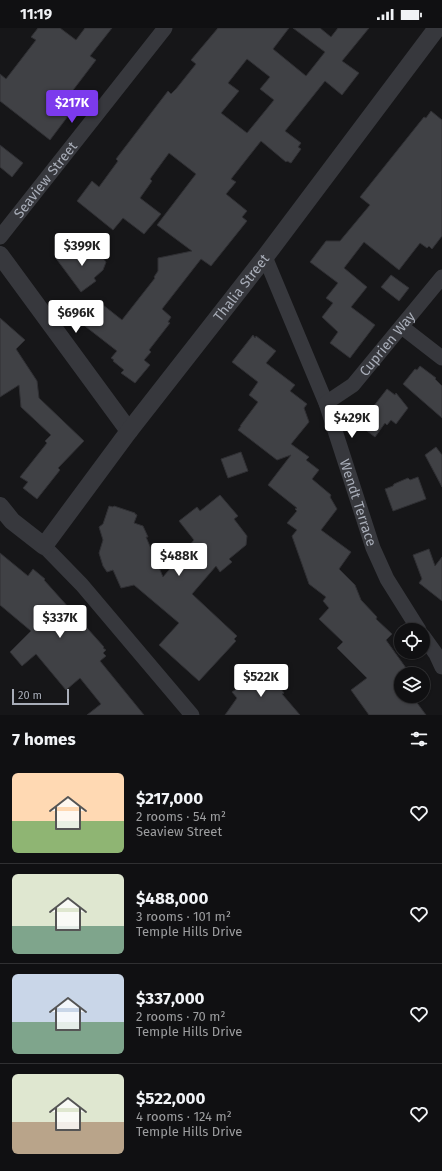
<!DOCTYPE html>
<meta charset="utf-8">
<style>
:root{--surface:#101012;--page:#1e1e20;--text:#f1f3f6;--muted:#9c9d9f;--line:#303032;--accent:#7c3aed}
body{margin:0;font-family:"Fira Sans",sans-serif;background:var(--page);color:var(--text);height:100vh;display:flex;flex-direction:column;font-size:15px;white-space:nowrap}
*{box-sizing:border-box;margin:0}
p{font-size:13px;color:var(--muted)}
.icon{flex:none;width:22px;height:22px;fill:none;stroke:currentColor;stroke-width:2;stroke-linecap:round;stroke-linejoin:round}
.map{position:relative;height:687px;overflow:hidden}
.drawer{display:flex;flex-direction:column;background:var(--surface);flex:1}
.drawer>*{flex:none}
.controls{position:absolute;left:394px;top:595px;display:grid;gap:8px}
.controls a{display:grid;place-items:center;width:36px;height:36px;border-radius:50%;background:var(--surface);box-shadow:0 1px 3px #0004,0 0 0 1px var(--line);font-size:20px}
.scale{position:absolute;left:12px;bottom:10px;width:57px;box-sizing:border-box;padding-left:4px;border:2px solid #a8adb8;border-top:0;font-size:11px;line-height:14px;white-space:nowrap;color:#a8adb8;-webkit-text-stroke:3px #111113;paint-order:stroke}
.price{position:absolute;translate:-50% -34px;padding:0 9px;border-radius:4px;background:#fff;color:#222;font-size:13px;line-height:26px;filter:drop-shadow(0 1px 2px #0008)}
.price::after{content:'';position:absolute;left:50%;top:24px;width:12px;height:9px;margin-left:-6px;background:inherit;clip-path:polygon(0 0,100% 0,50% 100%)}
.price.selected{background:var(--accent);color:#fff}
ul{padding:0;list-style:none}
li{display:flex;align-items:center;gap:12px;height:100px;padding:0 12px}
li+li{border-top:1px solid var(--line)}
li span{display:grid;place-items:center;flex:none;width:112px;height:80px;border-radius:6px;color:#555}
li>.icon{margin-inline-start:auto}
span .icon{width:48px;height:48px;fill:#fffc;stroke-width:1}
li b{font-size:17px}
h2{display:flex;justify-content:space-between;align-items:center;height:48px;padding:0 12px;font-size:17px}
.status{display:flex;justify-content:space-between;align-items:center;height:28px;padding:0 20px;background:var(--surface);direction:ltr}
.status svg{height:11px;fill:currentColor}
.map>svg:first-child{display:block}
.building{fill:#404145;stroke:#303034;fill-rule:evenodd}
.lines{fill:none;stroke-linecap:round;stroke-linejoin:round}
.minor{stroke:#37383d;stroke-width:15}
.tertiary{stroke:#37383d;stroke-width:18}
.labels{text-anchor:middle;stroke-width:3;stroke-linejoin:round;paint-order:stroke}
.street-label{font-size:14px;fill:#a8adb8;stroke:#111113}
</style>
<div class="status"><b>11:19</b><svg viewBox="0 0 49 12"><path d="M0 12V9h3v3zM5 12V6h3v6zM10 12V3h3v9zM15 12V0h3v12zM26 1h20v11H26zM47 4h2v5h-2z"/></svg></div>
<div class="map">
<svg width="442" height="687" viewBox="0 0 442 687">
<rect width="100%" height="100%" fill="#161618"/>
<g class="building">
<polygon points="38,0 60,0 76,12 85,0 112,0 90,28 96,32 64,74 67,76 61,83 68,88 50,112 0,73 0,46 6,51 36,12 31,9"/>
<path d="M218 0H289L273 21 306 48 325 24 293 0H320L331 9 338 0H369L342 33 359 45 342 67 325 53 285 103 301 115 298 119 301 121 291 135 287 133 286 134 261 113 231 151 236 154 226 166 247 183 242 189 247 193 211 238 201 231 162 281 171 289 168 294 170 295 149 322 151 324 144 332 150 337 135 355 121 345 124 342 113 333 114 332 111 330 117 323 81 295 98 273 122 292 155 250 154 249 158 243V230L192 223 157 197 196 146 169 125 150 151 152 153 140 170 161 186 144 206 123 190 113 202 77 173 92 153 99 159 118 133 116 131 168 63 171 66 176 61 196 36 191 32ZM247 31 270 49 260 61 274 72 247 105 221 85 239 63 228 55Z"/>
<polygon points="431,83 442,92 442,208 432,221 429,218 427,220 420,215 399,242 364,214 344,240 367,259 351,279 375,297 350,330 330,315 338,304 322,289 333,275 326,270 338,255 310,234 326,213 340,213 370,177 360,169 424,89 426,90"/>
<polygon points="0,117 23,135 12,149 0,139"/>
<polygon points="71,218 80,231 95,220 106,234 103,242 94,250 96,253 81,264 55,229"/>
<polygon points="391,247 409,260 399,273 381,259"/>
<polygon points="0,290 25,312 16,321 37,353 39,370 84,413 58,440 60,442 37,471 23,460 28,454 20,449 47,415 45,413 51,407 21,379 19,357 0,369"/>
<polygon points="253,307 255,310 256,308 276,323 266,335 295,357 290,363 307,376 304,380 309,394 291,416 309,429 306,432 319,442 312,451 331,467 330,469 337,481 321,502 351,524 339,541 355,557 361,572 377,589 376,591 392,606 386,612 406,640 401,644 401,668 412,668 426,687 369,687 351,662 367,650 337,620 343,614 319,591 329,580 323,573 326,569 309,556 292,508 297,502 287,495 297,483 295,481 297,480 268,457 291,427 277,432 238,402 241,398 240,398 258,374 249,367 258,354 232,334"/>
<polygon points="420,338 436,350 435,351 442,358 442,390 403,356 415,341 417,342"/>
<polygon points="387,361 395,367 396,365 408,380 396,396 391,392 387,397 385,395 375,409 359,397"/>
<polygon points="436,419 442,427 442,459 425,427"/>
<polygon points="241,424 248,443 228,450 221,431"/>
<polygon points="418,449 426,471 393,483 385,461 393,458 394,456 408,450 410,452"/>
<polygon points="220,467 238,488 234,491 247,508 246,517 229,531 232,534 220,544 216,538 192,566 237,608 234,611 236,613 199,653 159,617 179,595 134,557 121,560 113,542 107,544 103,538 99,525 103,512 99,499 103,496 109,478 113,479 114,478 135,485 135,486 137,487 134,495 143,498 148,509 146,509 163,549 194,512 179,493 197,479 200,483"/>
<polygon points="429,521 435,538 442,529 442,573 419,555 422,551 413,527"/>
<polygon points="0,525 28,548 33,541 45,551 44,552 104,619 103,620 106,622 103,625 106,628 100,633 144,687 87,687 101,676 80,650 66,662 36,626 22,638 10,624 31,603 0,577"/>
<polygon points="266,640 284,665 282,666 300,687 225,687 237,670 232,664"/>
</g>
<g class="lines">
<g class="minor">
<path id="s1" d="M0 209 165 0"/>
<path id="s2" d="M265 229 326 375 373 520 387 551 419 602"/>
<polyline points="402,299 442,330"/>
<path id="s3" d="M326 375 353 357 442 249"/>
<polyline points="44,518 82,557 192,687"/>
<polyline points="423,608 436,626 442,639"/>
</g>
<g class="tertiary">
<polyline points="0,227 129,403"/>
<path id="s4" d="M0 478 12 493 44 518 129 403 265 229 437 0"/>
</g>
</g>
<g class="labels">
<g class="street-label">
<text dy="5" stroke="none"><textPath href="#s1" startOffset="73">Seaview Street</textPath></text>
<text dy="5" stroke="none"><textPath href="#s4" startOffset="385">Thalia Street</textPath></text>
<text dy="5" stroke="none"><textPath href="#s3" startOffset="86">Cuprien Way</textPath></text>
<text dy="5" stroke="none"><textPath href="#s2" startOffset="263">Wendt Terrace</textPath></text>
</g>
</g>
</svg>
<div class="controls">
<a><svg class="icon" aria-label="locate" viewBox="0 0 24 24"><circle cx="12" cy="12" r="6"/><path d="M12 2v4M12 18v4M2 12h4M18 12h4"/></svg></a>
<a><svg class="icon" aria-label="layers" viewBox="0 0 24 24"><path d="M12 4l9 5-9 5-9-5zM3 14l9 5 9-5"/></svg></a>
</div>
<div class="scale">20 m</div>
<b class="price selected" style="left:72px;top:96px">$217K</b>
<b class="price" style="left:82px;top:239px">$399K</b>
<b class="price" style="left:76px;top:306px">$696K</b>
<b class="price" style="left:352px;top:411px">$429K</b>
<b class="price" style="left:179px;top:549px">$488K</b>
<b class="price" style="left:60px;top:611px">$337K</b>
<b class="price" style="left:261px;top:670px">$522K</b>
</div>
<section class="drawer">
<h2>7 homes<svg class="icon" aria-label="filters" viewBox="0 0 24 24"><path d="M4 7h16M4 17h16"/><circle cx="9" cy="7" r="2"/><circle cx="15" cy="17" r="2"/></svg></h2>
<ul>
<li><span style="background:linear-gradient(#ffd9b3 60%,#8fb573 0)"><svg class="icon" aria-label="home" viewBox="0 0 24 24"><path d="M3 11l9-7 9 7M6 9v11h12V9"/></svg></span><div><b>$217,000</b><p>2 rooms · 54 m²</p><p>Seaview Street</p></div><svg class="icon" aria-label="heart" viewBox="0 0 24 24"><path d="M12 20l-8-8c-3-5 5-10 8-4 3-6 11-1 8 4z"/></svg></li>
<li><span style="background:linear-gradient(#dfe7d0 65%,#7fa58c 0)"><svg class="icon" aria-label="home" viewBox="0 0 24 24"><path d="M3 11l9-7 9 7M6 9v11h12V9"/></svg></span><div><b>$488,000</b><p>3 rooms · 101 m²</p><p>Temple Hills Drive</p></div><svg class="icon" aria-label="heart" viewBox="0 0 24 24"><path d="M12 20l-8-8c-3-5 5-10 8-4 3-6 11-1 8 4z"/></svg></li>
<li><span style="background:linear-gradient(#c9d6e8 60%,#7fa58c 0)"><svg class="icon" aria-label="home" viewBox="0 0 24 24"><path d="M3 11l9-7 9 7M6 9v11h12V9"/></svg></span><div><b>$337,000</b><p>2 rooms · 70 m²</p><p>Temple Hills Drive</p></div><svg class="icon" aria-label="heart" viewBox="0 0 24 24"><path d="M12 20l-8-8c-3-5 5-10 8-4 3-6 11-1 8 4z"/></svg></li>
<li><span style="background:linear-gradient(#dfe7d0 60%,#b9a48a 0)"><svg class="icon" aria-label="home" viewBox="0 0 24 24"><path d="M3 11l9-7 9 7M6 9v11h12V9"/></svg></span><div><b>$522,000</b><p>4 rooms · 124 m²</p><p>Temple Hills Drive</p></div><svg class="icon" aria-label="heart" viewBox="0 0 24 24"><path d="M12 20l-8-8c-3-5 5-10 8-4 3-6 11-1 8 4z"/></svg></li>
</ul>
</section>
